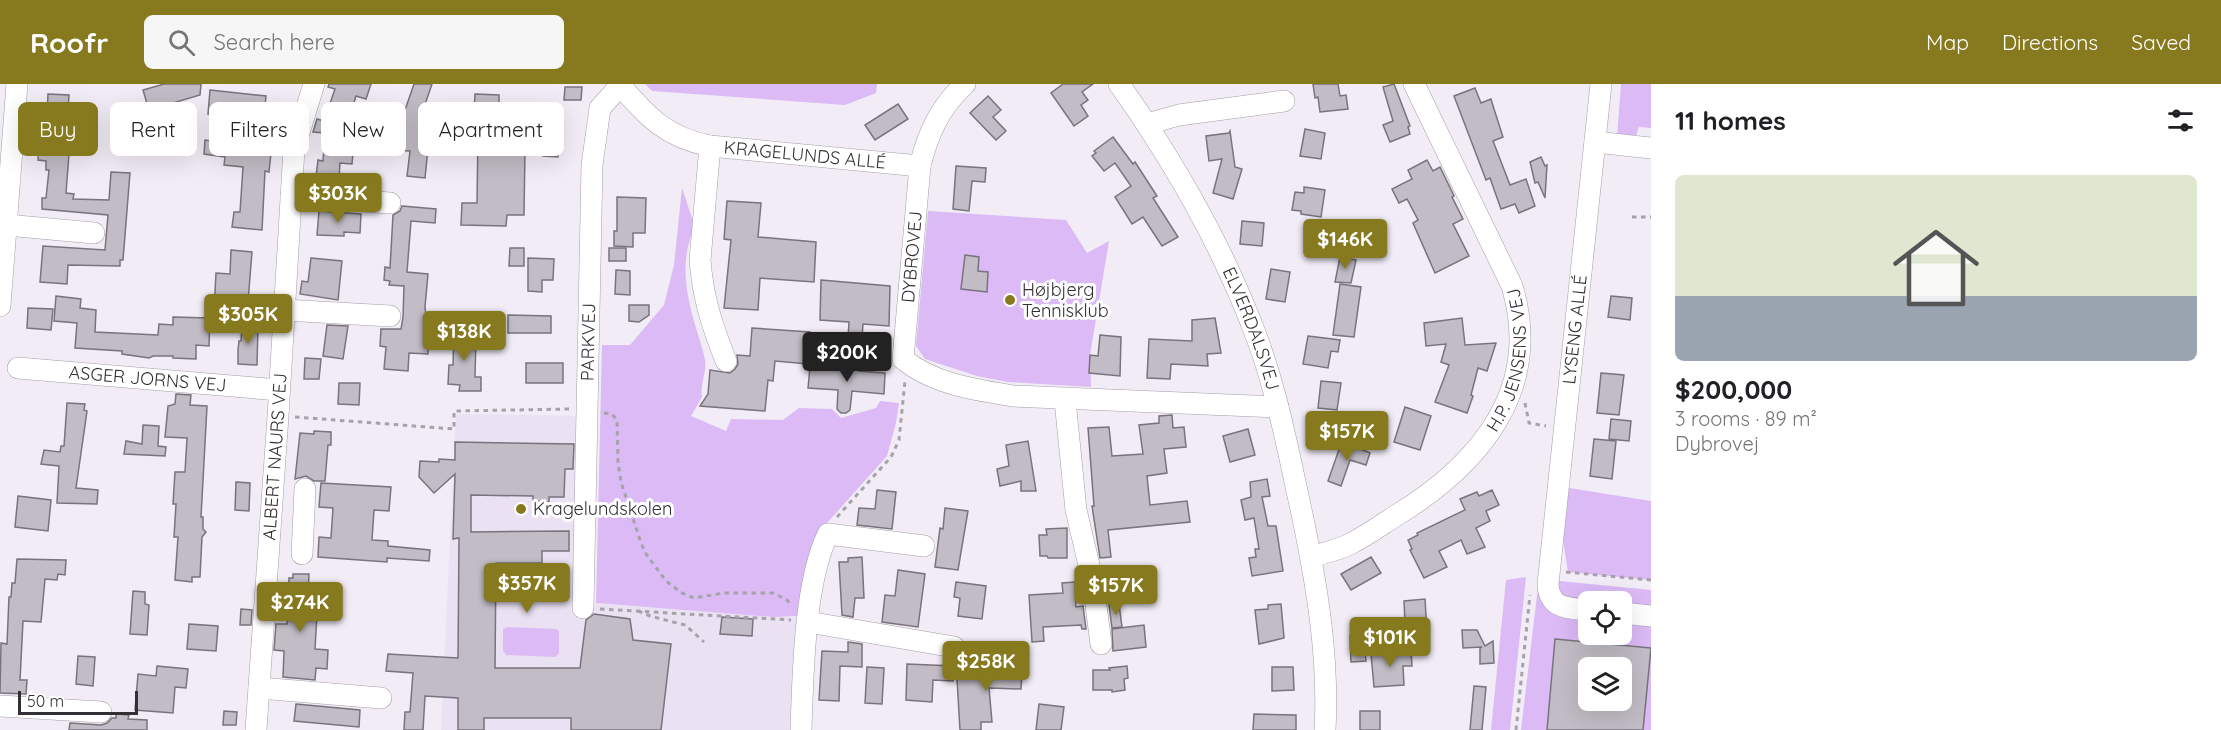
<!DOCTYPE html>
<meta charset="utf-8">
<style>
:root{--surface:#fff;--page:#f6f6f6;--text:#202124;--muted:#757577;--accent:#87791e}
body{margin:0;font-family:Quicksand,sans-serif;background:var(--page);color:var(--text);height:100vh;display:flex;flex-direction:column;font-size:22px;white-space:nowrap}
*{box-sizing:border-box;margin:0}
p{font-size:20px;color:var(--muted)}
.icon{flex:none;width:33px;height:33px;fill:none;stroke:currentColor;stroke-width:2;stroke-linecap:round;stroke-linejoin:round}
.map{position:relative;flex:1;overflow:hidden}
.drawer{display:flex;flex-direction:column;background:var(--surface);width:570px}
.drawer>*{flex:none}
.banner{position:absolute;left:18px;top:18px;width:570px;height:54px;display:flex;gap:12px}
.controls{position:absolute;left:1578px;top:507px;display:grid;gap:12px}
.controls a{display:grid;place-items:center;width:54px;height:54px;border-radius:9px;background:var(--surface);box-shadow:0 6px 24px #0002;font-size:30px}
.scale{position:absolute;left:18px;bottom:15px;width:120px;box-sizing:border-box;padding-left:6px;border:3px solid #323034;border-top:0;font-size:16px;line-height:21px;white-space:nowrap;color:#323034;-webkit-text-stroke:4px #fff;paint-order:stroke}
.price{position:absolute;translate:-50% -51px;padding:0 14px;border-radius:6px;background:var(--accent);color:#fff;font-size:20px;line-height:39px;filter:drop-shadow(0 2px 3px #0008)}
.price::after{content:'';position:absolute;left:50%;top:36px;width:18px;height:14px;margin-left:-9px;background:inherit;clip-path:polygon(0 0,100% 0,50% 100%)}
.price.selected{background:#222;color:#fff}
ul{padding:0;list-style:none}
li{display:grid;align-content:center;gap:12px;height:318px;padding:0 24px}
li span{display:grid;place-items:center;height:186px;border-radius:9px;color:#555}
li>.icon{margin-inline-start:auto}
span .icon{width:108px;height:108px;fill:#fffc;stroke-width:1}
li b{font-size:26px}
h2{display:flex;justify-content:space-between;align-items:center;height:72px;padding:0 24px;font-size:26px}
.pill{padding:0 21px;border-radius:9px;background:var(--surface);box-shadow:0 6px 24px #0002;font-size:21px;line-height:54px}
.pill.selected{background:var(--accent);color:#fff}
header{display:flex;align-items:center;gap:36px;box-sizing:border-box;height:84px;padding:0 30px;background:var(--accent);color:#fff}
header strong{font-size:28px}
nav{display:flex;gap:33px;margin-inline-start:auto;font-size:21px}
.search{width:420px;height:54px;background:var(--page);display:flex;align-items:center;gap:15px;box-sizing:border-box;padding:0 21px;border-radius:9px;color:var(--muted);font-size:22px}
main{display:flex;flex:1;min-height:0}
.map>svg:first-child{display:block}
.built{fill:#eae1f2}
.green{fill:#dbbaf5;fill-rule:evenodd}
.building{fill:#c1bcc5;stroke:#78737c;stroke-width:1.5;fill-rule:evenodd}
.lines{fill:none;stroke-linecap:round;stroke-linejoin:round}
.minor-casing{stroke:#a49fa8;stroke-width:22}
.path{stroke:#a6a2a9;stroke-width:3;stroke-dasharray:4.5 4.5;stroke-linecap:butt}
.minor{stroke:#fff;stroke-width:21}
.poi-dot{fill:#87791e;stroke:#fff;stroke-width:2}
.labels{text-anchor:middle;stroke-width:6;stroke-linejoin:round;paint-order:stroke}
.street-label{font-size:18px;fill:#323034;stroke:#fff}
.poi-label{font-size:18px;fill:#323034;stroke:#fff;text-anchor:start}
</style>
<header>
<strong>Roofr</strong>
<div class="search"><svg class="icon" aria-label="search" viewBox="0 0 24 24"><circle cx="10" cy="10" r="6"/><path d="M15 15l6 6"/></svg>Search here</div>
<nav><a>Map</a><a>Directions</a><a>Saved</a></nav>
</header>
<main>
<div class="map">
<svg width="1651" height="646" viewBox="0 0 1651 646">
<rect width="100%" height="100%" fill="#f1ecf6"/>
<polygon class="built" points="456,330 593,332 589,519 797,534 790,646 441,646"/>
<g class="green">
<polygon points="645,0 877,0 876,9 845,21 652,7"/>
<polygon points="1621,0 1651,0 1651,44 1639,43 1636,52 1617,53"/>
<path d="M682 104 695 143C679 174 686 211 696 244 699 254 703 265 705 276 707 288 700 300 702 313L691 332 726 347 731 335 783 336 799 324 832 325 841 334 876 324 880 317 899 319 896 339 887 372 819 448 801 532 774 533 596 519 602 261H630L664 221 674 181Z"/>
<polygon points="928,127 1066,136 1087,169 1109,157 1090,271 1091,303 1008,298 977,292 925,275 916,262"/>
<polygon points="1569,404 1651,417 1651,496 1568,488 1563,456"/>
<polygon points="1526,493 1510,646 1491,646 1506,496"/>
<path d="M1539 495 1651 506V646H1521ZM1588 518H1622V550H1588ZM1588 584H1622V616H1588Z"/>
<polygon points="507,543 556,545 559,547 559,569 555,573 506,571 503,567 503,545"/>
</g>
<g class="building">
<polygon points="164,0 201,0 200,11 163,22 168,39 154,43 143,6"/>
<polygon points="329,0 371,0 366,15 356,12 346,44 354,47 353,52 343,51 341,57 354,58 352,80 340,79 339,94 316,93 318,76 323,77 325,49 313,48 317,35 324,37 335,5 328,3"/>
<polygon points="414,0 432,0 422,29 440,31 438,45 434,44 433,55 429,55 425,94 407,92 410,67 388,66 387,42 380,40 385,23 404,29"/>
<polygon points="1063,0 1093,0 1082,8 1088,16 1081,21 1088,32 1074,42 1051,9"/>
<polygon points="1313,0 1338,0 1340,12 1346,11 1348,25 1320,28 1318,13 1315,14"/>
<polygon points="1394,0 1410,42 1408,43 1410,50 1390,58 1383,41 1393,37 1383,3"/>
<polygon points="565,3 582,3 581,16 564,16"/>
<polygon points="1475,4 1481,19 1491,15 1494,25 1503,53 1493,57 1510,101 1526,95 1535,122 1519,129 1515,120 1501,125 1490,94 1486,96 1454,12"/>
<polygon points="210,6 266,12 262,53 266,53 265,68 271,69 269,88 265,87 262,146 232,143 234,128 240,128 243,83 224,81 225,73 204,70 205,56 227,59 230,32 208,30"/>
<polygon points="48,10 69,11 67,38 81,39 79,71 69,70 66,109 74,110 73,115 109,116 111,88 130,89 123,176 120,176 120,182 68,181 67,200 40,198 43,162 105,166 108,131 42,125 42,114 46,114 49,86 46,86 46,77 38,76 39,57 51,58 52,32 47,32"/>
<polygon points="475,10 499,11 499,25 495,25 493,58 496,58 496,66 525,66 524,131 507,131 506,142 461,141 462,119 477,119 478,48 473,47"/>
<polygon points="988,12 1001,26 993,33 1006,47 996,56 970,29"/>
<polygon points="898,20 908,35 875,56 865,41"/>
<polygon points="1305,45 1325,49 1321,75 1300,72"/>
<polygon points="1230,47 1235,83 1242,85 1233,115 1213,109 1222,75 1209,77 1206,52 1229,49"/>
<polygon points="1113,53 1133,80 1135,78 1157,112 1153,114 1178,153 1162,162 1143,133 1132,140 1115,113 1131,102 1115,79 1104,87 1092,72 1096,69 1094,67"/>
<polygon points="543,57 558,58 558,73 543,72"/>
<polygon points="1541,73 1545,82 1547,81 1545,114 1538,98 1535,99 1530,78"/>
<polygon points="1427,76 1433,87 1440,83 1454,112 1452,113 1463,135 1453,140 1469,172 1435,189 1413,139 1418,136 1407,115 1399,119 1392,105 1412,95 1408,86"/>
<polygon points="956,82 986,84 985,98 972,97 969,127 953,125"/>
<polygon points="1304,103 1325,106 1321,133 1301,130 1301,127 1292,126 1295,108 1304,109"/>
<polygon points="617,113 646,114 645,149 633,149 633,163 614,162 614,147 617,147"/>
<polygon points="727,117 761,119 758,153 816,158 814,198 760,194 758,226 724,224 731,156 724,155"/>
<polygon points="402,122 436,125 435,139 411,137 407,188 428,190 425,223 429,256 428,270 409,269 408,287 384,285 386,263 380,262 381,245 401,245 403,233 404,202 389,201 390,197 384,196 385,183 390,184 393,131 400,127"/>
<polygon points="319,127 361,130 360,149 344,148 344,152 317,151"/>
<polygon points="1242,137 1264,139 1262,162 1240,160"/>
<polygon points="510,164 524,164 524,182 509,182"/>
<rect x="609" y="164" width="17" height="13"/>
<polygon points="231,166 252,168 247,230 214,227 216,189 230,190"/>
<polygon points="965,171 979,173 978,187 988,188 987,208 961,205"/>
<polygon points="1340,173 1356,176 1351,199 1335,198"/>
<polygon points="311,174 342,177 338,216 300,210 302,197 308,198"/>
<polygon points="528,174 554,175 553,196 542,196 542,208 528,207"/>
<polygon points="1271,185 1290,188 1285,218 1266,215"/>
<polygon points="616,186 630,187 630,211 615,210"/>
<polygon points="821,196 890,202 889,242 863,240 862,255 848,254 849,238 820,236"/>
<polygon points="1340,200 1361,203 1354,253 1333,251"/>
<polygon points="56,212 81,215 80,224 96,226 95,248 158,251 159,240 173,241 173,233 210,234 209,262 196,261 196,275 173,274 173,272 153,272 149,274 122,270 122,267 75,264 77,239 54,237"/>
<polygon points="1611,212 1632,214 1630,236 1608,233"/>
<polygon points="629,221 649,221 649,231 639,238 629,237"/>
<polygon points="28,224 53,225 51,246 27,244"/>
<polygon points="508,231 551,232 551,249 508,249"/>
<polygon points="1215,234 1221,269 1207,270 1208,282 1171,280 1170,295 1147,294 1149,255 1192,257 1192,236"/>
<polygon points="1462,234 1465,261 1496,259 1487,287 1478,284 1471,311 1473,312 1467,329 1435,318 1449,281 1441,278 1446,260 1426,262 1424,239"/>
<polygon points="242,240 256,241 256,243 258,243 257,281 238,280 238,266 239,257 241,257"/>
<polygon points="327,241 348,242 343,275 323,272"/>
<polygon points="454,244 471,245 470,250 476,250 475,293 481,293 481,307 459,307 460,301 448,300 449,281 453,281"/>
<polygon points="752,244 810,248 808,280 775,277 773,297 768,296 765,327 700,322 708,310 710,286 730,289 735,285 738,280 737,271 750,272"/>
<polygon points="1100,251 1121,253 1120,292 1089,289 1090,271 1098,272"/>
<polygon points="1308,252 1340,256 1338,268 1331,267 1328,284 1303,280"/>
<polygon points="305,274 321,275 319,295 304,295"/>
<polygon points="846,278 860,279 859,287 885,289 884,310 852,307 850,326 846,329 841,329 837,325 838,306 808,304 810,283 845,286"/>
<rect x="526" y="279" width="37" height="20"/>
<polygon points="1601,289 1624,291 1619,331 1597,329"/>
<polygon points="1321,297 1341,299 1337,326 1318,324"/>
<polygon points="339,299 360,299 359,321 338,320"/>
<polygon points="176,310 191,311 190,321 207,322 201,433 203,433 203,445 206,448 202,453 200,493 192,493 192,498 175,496 178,453 174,453 176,420 173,420 175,388 185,388 187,354 165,353 168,322 175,320"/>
<polygon points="67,319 85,320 84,326 87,327 76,404 98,406 97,420 57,419 59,382 41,380 44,366 60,368 61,362 64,362"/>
<polygon points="1405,323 1431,332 1420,366 1394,358"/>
<polygon points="1172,331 1173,344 1184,343 1186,363 1164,365 1167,389 1147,392 1150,421 1187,417 1190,438 1108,446 1111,473 1100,474 1092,422 1094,422 1088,344 1109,343 1112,372 1143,370 1139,341 1159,339 1159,332"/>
<polygon points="1611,335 1631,337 1629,357 1609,355"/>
<polygon points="143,341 159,342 158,362 166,363 165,372 124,370 126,357 142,360"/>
<polygon points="1248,345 1255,371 1230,378 1223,352"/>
<polygon points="314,347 331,348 331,361 328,361 325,397 314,397 306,392 295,395 300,349 314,350"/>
<polygon points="1594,355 1616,357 1612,395 1590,392"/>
<polygon points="1028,357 1036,407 1021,407 1021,397 1000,402 997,385 1009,382 1006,361"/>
<polygon points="1342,357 1370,369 1366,381 1350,376 1341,402 1328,397"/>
<polygon points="455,358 574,360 573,385 565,385 564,413 549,413 549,418 533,417 533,412 471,411 471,448 569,447 569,467 542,467 542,479 496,479 495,584 580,584 586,536 594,530 630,535 633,556 671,560 661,646 571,646 571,634 484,634 484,646 458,646 458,614 425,612 423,646 404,646 405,628 410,628 413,589 386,587 388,570 458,574 459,454 453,455 455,390 434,409 419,393 420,377 439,378 439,375 455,376"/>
<polygon points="1267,395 1270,412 1262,413 1268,442 1276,442 1283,487 1252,492 1249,474 1256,473 1255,465 1259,465 1254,434 1245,436 1241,416 1251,413 1250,398"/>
<polygon points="236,398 250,399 249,427 235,426"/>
<polygon points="321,399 391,403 389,427 374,426 372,456 388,457 388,462 430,466 429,477 387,474 387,478 318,473 319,453 331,454 333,424 319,423"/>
<polygon points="877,406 896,408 892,445 857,441 859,424 875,425"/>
<polygon points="1492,406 1499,421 1486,427 1490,437 1476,444 1485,463 1467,470 1461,456 1439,467 1447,483 1424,494 1410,466 1412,465 1408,456 1418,451 1417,449 1465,426 1460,415 1477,408 1479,412"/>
<polygon points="18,412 51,416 48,447 15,443"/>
<polygon points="945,424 968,427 958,486 935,483 940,444 943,445"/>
<polygon points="1067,444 1067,474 1048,474 1047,472 1040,472 1039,451 1047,451 1046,445"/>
<polygon points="862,473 864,514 855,514 853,533 842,531 839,478 848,478 848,474"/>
<polygon points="1371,473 1381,489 1351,506 1341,490"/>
<polygon points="17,475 66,476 65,491 58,490 57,496 45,495 41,538 23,537 20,596 27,596 26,610 0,609 1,559 7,560 9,513 11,513 12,499 15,499"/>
<polygon points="898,486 925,490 918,543 882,538 885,511 895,512"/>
<polygon points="293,490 309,490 308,512 318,513 315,565 328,566 327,585 316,584 315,596 283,593 284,567 274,566 276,540 287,540 289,494 293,494"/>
<polygon points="956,498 986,502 982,535 958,532 960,514 954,513"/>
<polygon points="1075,498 1076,523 1083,522 1086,545 1082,545 1081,541 1043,543 1044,557 1032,558 1029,511 1063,509 1062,499"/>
<polygon points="133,507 145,508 145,520 149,521 147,551 130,550"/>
<polygon points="1425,515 1427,548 1411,549 1410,539 1405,539 1404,517"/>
<polygon points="1119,520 1122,543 1112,544 1109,521"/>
<polygon points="1281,520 1284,554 1259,560 1255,526 1268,525 1268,521"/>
<polygon points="241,525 252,526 251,541 240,541"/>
<polygon points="722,533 753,535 752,552 720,550"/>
<polygon points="189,540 218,542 216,567 187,565"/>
<polygon points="1144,541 1146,563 1113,567 1112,545"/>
<polygon points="1462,546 1477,546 1485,562 1493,557 1494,579 1480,580 1480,564 1482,563 1463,564"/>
<polygon points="1363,551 1366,577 1351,578 1350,552"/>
<path d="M1555 555 1651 564 1643 646H1547ZM1588 584H1622V616H1588Z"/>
<polygon points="848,558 862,560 862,583 840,582 839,617 819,616 822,567 848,568"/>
<polygon points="1411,567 1412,582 1403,582 1404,601 1374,603 1371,570"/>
<polygon points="78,572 95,573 93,602 76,600"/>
<polygon points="995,572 1023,573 1021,605 989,604 992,638 981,638 981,646 960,646 957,595 995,592"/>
<polygon points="907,580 954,582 953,597 933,596 932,618 906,616"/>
<polygon points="157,582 188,585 186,604 175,603 173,629 135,626 138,590 156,592"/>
<polygon points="1127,582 1128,594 1124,595 1125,606 1112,608 1112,606 1093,606 1093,586 1110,586 1109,584"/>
<polygon points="867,583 884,584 882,620 865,619"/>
<polygon points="1272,583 1293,583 1294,606 1272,607"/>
<polygon points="1474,602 1486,603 1482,646 1470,646"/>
<polygon points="296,620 360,626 359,643 294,637"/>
<polygon points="1039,620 1064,623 1061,646 1036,646"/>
<polygon points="224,627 237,628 236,641 223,641"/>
<rect x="1360" y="627" width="20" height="19"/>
<polygon points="116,630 129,631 128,635 147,636 147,646 69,646 70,639 101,641 107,639 112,634 116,634"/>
<polygon points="1254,630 1296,631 1296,646 1253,646"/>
</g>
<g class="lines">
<g class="minor-casing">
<g id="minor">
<path id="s1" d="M619 0C648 33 665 53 710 62L920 82C928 49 940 23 965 0"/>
<path id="s2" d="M1119 0C1175 79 1223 163 1257 254 1278 311 1289 371 1302 430 1317 502 1329 573 1325 646"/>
<polyline points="1147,40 1179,31 1284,17"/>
<polyline points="1595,58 1651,64"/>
<path d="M710 62 700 176C703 215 712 241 726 277"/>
<path d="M920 82 903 275C933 300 976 306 1013 312L1278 323"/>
<polyline points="291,112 390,119"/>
<polyline points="6,141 94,149"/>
<polyline points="0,222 17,0"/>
<polyline points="284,226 390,232"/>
<path id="s3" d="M18 284 279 306"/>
<polyline points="1065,316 1076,426 1093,498 1101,560"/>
<polyline points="302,470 305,405"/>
<path id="s4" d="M1311 473C1323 469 1338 466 1350 460 1366 452 1381 441 1397 431 1480 380 1543 305 1512 202L1414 0"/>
<path id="s5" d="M583 524 592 81 600 24 620 2"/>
<path id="s6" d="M1588 526C1568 524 1549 525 1548 500L1601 0"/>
<polyline points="1622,529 1651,532"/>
<polyline points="808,538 954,563"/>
<polyline points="259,604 381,614"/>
<polyline points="0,622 101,628"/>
<path id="s7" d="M256 646 278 332 294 65 314 0"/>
<path d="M801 646C803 591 804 499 828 450L924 462"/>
</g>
</g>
<g class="path">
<polyline points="1632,133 1651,133"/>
<polyline points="1525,319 1529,339 1546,342"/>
<polyline points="604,329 612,330 617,336 618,379 621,398 641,459 646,470 666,497 682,509 694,514 724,509 773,509 787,516 791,521"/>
<polyline points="295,333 454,345 454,327 571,325"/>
<polyline points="837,433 891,373 899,356 905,297"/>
<polyline points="1566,488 1651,496"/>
<polyline points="600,525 791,536"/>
<polyline points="638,527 650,532 685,541 704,558"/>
<polyline points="1516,646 1530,511"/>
</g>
<use href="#minor" class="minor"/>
</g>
<g class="poi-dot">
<circle cx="1010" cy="216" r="6"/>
<circle cx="521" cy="425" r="6"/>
</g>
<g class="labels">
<g class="street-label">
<text dy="6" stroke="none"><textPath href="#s1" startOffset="208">KRAGELUNDS ALLÉ</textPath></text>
<text transform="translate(912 173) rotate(-85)" y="6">DYBROVEJ</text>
<text dy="6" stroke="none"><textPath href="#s6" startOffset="310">LYSENG ALLÉ</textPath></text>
<text dy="6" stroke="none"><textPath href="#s2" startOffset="279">ELVERDALSVEJ</textPath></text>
<text dy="6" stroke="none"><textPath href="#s5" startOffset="266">PARKVEJ</textPath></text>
<text dy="6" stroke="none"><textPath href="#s4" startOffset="298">H.P. JENSENS VEJ</textPath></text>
<text dy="6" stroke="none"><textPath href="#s3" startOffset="130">ASGER JORNS VEJ</textPath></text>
<text dy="6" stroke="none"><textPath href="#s7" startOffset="274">ALBERT NAURS VEJ</textPath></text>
</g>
<g class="poi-label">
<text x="1022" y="212">Højbjerg<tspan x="1022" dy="21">Tennisklub</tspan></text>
<text x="533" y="431">Kragelundskolen</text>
</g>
</g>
</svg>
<div class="controls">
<a><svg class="icon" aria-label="locate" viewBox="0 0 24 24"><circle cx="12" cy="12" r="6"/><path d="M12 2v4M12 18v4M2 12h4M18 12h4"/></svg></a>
<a><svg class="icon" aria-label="layers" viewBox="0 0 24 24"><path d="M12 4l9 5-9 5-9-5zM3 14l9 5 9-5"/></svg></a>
</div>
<div class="scale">50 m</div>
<b class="price" style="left:338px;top:140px">$303K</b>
<b class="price" style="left:1345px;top:186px">$146K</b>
<b class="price" style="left:248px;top:261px">$305K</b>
<b class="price" style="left:464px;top:278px">$138K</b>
<b class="price selected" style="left:847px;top:299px">$200K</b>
<b class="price" style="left:1347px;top:378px">$157K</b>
<b class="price" style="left:527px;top:530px">$357K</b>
<b class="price" style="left:1116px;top:532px">$157K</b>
<b class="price" style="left:300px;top:549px">$274K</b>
<b class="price" style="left:1390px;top:584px">$101K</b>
<b class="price" style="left:986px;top:608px">$258K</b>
<div class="banner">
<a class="pill selected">Buy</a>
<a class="pill">Rent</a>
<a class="pill">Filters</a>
<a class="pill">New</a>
<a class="pill">Apartment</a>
</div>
</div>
<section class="drawer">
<h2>11 homes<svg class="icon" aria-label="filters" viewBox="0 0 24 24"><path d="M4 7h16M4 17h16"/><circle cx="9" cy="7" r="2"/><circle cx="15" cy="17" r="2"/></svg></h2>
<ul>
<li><span style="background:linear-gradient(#dfe7d0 65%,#9aa5b1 0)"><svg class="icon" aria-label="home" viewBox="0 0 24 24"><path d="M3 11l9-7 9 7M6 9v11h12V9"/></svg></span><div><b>$200,000</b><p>3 rooms · 89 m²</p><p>Dybrovej</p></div></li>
</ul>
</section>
</main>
